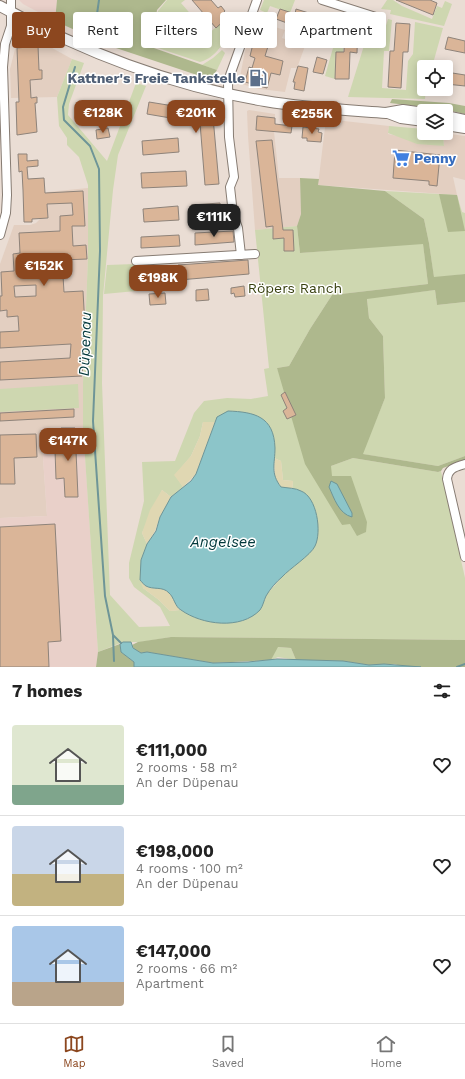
<!DOCTYPE html>
<meta charset="utf-8">
<style>
:root{--surface:#fff;--page:#f2f2f2;--text:#222;--muted:#767676;--line:#e0e0e0;--accent:#8c471f}
body{margin:0;font-family:"Work Sans",sans-serif;background:var(--page);color:var(--text);height:100vh;display:flex;flex-direction:column;font-size:15px;white-space:nowrap}
*{box-sizing:border-box;margin:0}
p{font-size:13px;color:var(--muted)}
.icon{flex:none;width:22px;height:22px;fill:none;stroke:currentColor;stroke-width:2;stroke-linecap:round;stroke-linejoin:round}
.map{position:relative;height:667px;overflow:hidden}
.sheet{display:flex;flex-direction:column;background:var(--surface);flex:1}
.sheet>*{flex:none}
.top-card{position:absolute;left:12px;top:12px;width:441px;height:36px;display:flex;gap:8px}
.fabs{position:absolute;left:417px;top:60px;display:grid;gap:8px}
.fabs a{display:grid;place-items:center;width:36px;height:36px;border-radius:4px;background:var(--surface);box-shadow:0 2px 10px #0003;font-size:20px}
.price{position:absolute;translate:-50% -34px;padding:0 9px;border-radius:8px;background:var(--accent);color:#fff;font-size:13px;line-height:26px;filter:drop-shadow(0 1px 2px #0008)}
.price::after{content:'';position:absolute;left:50%;top:24px;width:12px;height:9px;margin-left:-6px;background:inherit;clip-path:polygon(0 0,100% 0,50% 100%)}
.price.active{background:#222;color:#fff}
ul{padding:0;list-style:none}
li{display:flex;align-items:center;gap:12px;height:100px;padding:0 12px}
li+li{border-top:1px solid var(--line)}
li span{display:grid;place-items:center;flex:none;width:112px;height:80px;border-radius:4px;color:#555}
li>.icon{margin-inline-start:auto}
span .icon{width:48px;height:48px;fill:#fffc;stroke-width:1}
li b{font-size:17px}
h2{display:flex;justify-content:space-between;align-items:center;height:48px;padding:0 12px;font-size:17px}
.pill{padding:0 14px;border-radius:4px;background:var(--surface);box-shadow:0 2px 10px #0003;font-size:14px;line-height:36px}
.pill.active{background:var(--accent);color:#fff}
.dock{display:flex;justify-content:space-around;align-items:center;height:56px;border-top:1px solid var(--line);background:var(--surface);font-size:11px;color:var(--muted)}
.dock a{display:grid;justify-items:center;gap:2px}
.dock .active{color:var(--accent)}
.map>svg:first-child{display:block}
.built{fill:#e3cfc1}
.industrial{fill:#e9d0c9}
.green{fill:#ced7b0;fill-rule:evenodd}
.forest{fill:#aeb88d}
.sand{fill:#e0d7b2}
.water{fill:#8cc5c9;stroke:#6e9597}
.lines{fill:none;stroke-linecap:round;stroke-linejoin:round}
.stream{stroke:#6e9597;stroke-width:2}
.building{fill:#dab598;stroke:#8e837a;fill-rule:evenodd}
.minor-casing{stroke:#877c73;stroke-width:10}
.major-casing{stroke:#877c73;stroke-width:12}
.minor{stroke:#fff;stroke-width:8}
.major{stroke:#fff;stroke-width:10}
.labels{text-anchor:middle;stroke-width:3;stroke-linejoin:round;paint-order:stroke}
.service-label{font-size:14px;font-weight:bold;fill:#4e5e75;stroke:#fff;text-anchor:end}
.shop-label{font-size:14px;font-weight:bold;fill:#366cbe;stroke:#fff;text-anchor:start}
.park-label{font-size:14px;fill:#38400f;stroke:#fff}
.water-label{font-size:15px;font-style:italic;fill:#00373a;stroke:#fff}
</style>
<div class="map">
<svg width="465" height="667" viewBox="0 0 465 667">
<rect width="100%" height="100%" fill="#eaddd4"/>
<g class="built">
<polygon points="255,21 285,30 282,38 305,46 297,68 291,68 285,92 260,89 245,85 239,82 245,51"/>
<polygon points="25,36 34,38 72,59 57,97 11,98 10,69 15,49 19,40"/>
<polygon points="249,110 275,114 274,132 279,178 300,178 301,214 297,226 255,230 248,136 247,111"/>
<polygon points="326,119 389,126 388,134 444,146 443,133 465,136 465,180 453,177 457,195 318,185"/>
<polygon points="88,188 88,256 83,383 83,427 41,428 47,516 0,518 0,264 14,225 30,225 36,223 40,219 48,219 47,192"/>
</g>
<g class="industrial">
<polygon points="19,0 57,0 55,21 23,4"/>
<polygon points="83,427 98,652 96,667 0,667 0,518 47,516 41,428"/>
</g>
<g class="green">
<path d="M167 0H185L181 3 208 34 227 18 233 23C226 39 218 57 200 62L152 46 158 11Z"/>
<polygon points="264,0 295,0 290,13 270,6 267,13 260,10"/>
<polygon points="387,0 393,0 402,6 432,19 437,6 442,8 445,1 452,4 444,26 390,14 391,10 381,9"/>
<polygon points="333,18 345,21 343,52 336,52 335,79 325,76 339,27 331,24"/>
<polygon points="388,19 392,20 389,51 384,51 382,88 406,90 408,61 413,54 415,22 443,28 432,67 424,67 424,89 426,89 425,99 348,97 371,23 384,32"/>
<polygon points="222,50 225,53 217,70 202,65 213,58"/>
<path d="M72 59 84 63 69 104 68 115 107 161 136 83 146 86 118 155 113 190 103 296 102 383 110 595 139 627 170 626 160 607 134 587 129 578V563L144 501 142 462 175 461 194 413 204 401 227 398 251 399 268 396 264 369 269 368 255 230 297 226 300 253 423 243 428 284 332 295 310 329 289 366 277 368 342 525 350 476H331V466L353 458 438 472 441 471 465 578V640L171 637 141 642H123L98 652 83 427V383L88 256V185L79 157 67 145V138L59 126 57 97ZM217 417 275 449 274 458 281 461 283 480 293 481 292 490 302 491 314 547 282 577 267 594 261 609 250 618 221 623 200 619 180 610 170 611 159 600 143 588 141 560 147 544 142 533 162 490 171 497 183 487 175 475 191 456 200 436 203 422H215Z"/>
<polygon points="389,126 424,129 424,133 443,133 444,146 417,144 388,133"/>
<polygon points="385,191 457,195 462,212 465,213 465,274 434,278 429,243 424,219"/>
<polygon points="135,264 135,267 137,267 136,291 104,294 107,265"/>
<polygon points="157,268 162,270 164,278 163,281 152,285 144,284 142,279 145,271"/>
<polygon points="435,290 437,305 465,302 465,456 438,466 362,454 385,398 383,336 369,318 367,298"/>
<polygon points="78,384 79,408 0,412 0,389"/>
<polygon points="277,647 291,648 296,660 278,657 271,660"/>
</g>
<g class="forest">
<polygon points="57,0 166,0 157,10 151,47 217,70 212,77 203,77 110,46 55,21"/>
<polygon points="392,99 449,103 465,106 465,114 447,110 390,103"/>
<polygon points="300,178 319,179 318,185 385,191 424,219 429,243 434,277 465,274 465,302 437,305 435,290 367,299 369,318 383,336 385,398 363,454 438,466 465,456 465,460 443,468 441,471 438,472 353,458 331,466 332,476 351,476 367,522 366,532 357,536 350,524 342,525 305,464 277,368 289,366 310,329 332,295 428,284 423,244 300,253 297,226 301,214"/>
<polygon points="439,194 457,195 465,231 448,232"/>
<polygon points="171,637 465,640 465,667 405,667 394,664 369,665 343,661 296,660 291,648 278,647 271,660 213,663 147,652 141,653 134,649 132,645 138,642"/>
<polygon points="120,644 121,652 134,662 134,667 96,667 98,652"/>
</g>
<g class="sand">
<polygon points="203,422 215,422 196,474 183,487 174,475 191,456 200,436"/>
<polygon points="274,458 281,461 283,480 293,481 292,490 280,487 275,480"/>
<polygon points="162,490 171,497 160,517 155,531 147,544 142,533 150,510"/>
<polygon points="140,580 147,587 161,588 169,592 180,610 170,611 159,600 143,588"/>
</g>
<g class="water">
<path d="M228 411C254 412 274 416 275 448 275 464 270 473 281 487 287 488 296 488 301 491 317 497 322 532 315 546 311 555 289 569 282 577 276 582 270 589 266 596 264 600 263 606 260 610 241 630 202 625 181 610 175 607 174 597 169 593 163 586 153 590 146 586 144 585 142 582 140 580L141 560 147 544 156 531 160 517 171 497 191 481 196 474 217 417Z"/>
<path d="M331 481 337 484 352 513V517C339 514 334 498 329 487Z"/>
<polygon points="123,642 131,642 133,648 141,653 147,652 213,663 248,662 277,659 343,661 369,665 384,664 421,667 134,667 134,662 121,652 120,644"/>
</g>
<g class="lines">
<g class="stream">
<polyline points="89,35 97,14 99,0"/>
<polyline points="75,67 63,107 64,120 90,146 99,169 100,251 93,421 105,596 113,635 121,643"/>
<polyline points="113,636 114,661"/>
<polyline points="457,667 465,664"/>
</g>
</g>
<g class="building">
<polygon points="192,0 211,0 218,8 221,6 225,11 223,13 227,18 216,28"/>
<polygon points="396,0 430,0 437,3 433,15"/>
<polygon points="280,9 295,14 296,9 312,14 308,26 288,19 287,23 276,19"/>
<polygon points="345,20 358,20 357,53 350,52 349,79 335,79 336,52 344,52"/>
<polygon points="396,23 410,24 408,52 403,52 401,88 388,87 390,51 394,51"/>
<polygon points="255,36 270,40 265,56 283,61 280,75 271,73 267,88 245,82 249,67 252,68 255,58 250,56"/>
<polygon points="448,37 465,41 465,53 445,49"/>
<polygon points="38,46 39,70 42,70 42,79 30,80 31,98 37,97 37,103 35,103 37,132 17,135 16,102 19,102 17,48"/>
<polygon points="317,57 327,60 323,74 313,72"/>
<polygon points="298,66 308,68 304,91 294,89 295,82 293,82"/>
<polygon points="446,72 465,75 465,86 446,84"/>
<polygon points="149,102 223,114 213,117 219,184 205,185 200,123 147,114"/>
<polygon points="257,116 275,118 275,124 292,126 291,133 256,130"/>
<polygon points="303,127 319,129 318,132 322,133 321,142 307,141 307,138 302,138"/>
<polygon points="108,128 110,137 97,139 96,130"/>
<polygon points="178,138 179,152 143,155 142,141"/>
<polygon points="272,140 283,230 293,230 294,251 284,251 284,238 273,239 273,226 266,227 256,141"/>
<polygon points="395,150 440,155 437,186 429,185 429,181 393,178"/>
<path d="M18 154H27V161L38 160V166L27 167 28 179 44 178 45 193 83 191 85 226H72L73 246 86 245 87 259 62 260 64 292 83 291 85 327 82 376 0 380V362L70 358 71 344 0 348V332L19 331 18 316 7 317V310L0 311V296H2L1 272 14 271 13 254 20 253 19 233 60 231V216L73 215 72 203 47 204 48 218 32 219V222H24L23 190 22 171 19 172ZM36 285V296L15 297 14 286Z"/>
<polygon points="186,171 187,186 142,188 141,173"/>
<polygon points="220,203 221,216 192,218 191,205"/>
<polygon points="178,206 179,220 144,222 143,209"/>
<polygon points="233,231 234,242 195,245 195,233"/>
<polygon points="179,235 180,246 141,248 141,237"/>
<polygon points="248,260 249,274 179,280 178,265"/>
<polygon points="244,286 245,296 235,297 234,293 231,294 231,288"/>
<polygon points="208,289 209,300 196,301 196,290"/>
<polygon points="165,293 166,304 150,305 149,294"/>
<polygon points="285,392 296,415 287,419 283,411 287,408 281,395"/>
<polygon points="74,409 74,417 0,421 0,413"/>
<polygon points="61,428 75,428 78,497 65,497 64,478 56,479 55,450 62,449"/>
<polygon points="36,434 37,457 14,458 15,484 0,484 0,435"/>
<polygon points="55,524 61,641 48,642 49,667 0,667 0,527"/>
</g>
<g class="lines">
<g class="minor-casing">
<g id="minor">
<polyline points="322,0 379,18"/>
<polyline points="0,235 6,213 7,195 3,67 5,44 11,26 11,0"/>
<polyline points="241,255 238,228 233,214 230,187 234,177 229,137 228,83 229,78 257,0"/>
<polyline points="136,261 255,254"/>
<path d="M465 464C456 467 448 468 447 479L465 557"/>
</g>
</g>
<g class="major-casing">
<g id="major">
<path d="M0 6C83 52 171 86 265 101 305 108 346 110 386 113L403 110 424 113"/>
<polyline points="388,113 401,118 424,121"/>
<polyline points="446,116 465,120"/>
<polyline points="446,125 465,128"/>
</g>
</g>
<use href="#minor" class="minor"/>
<use href="#major" class="major"/>
</g>
<defs>
<g id="fuel-bare" transform="scale(1.38)"><path d="M-5.5-6h7V0h2V4h1.3V-2.5L3-4.5l.8-.8L6-3V5H2.5V1h-1V6h-7ZM-4.2-4.7v3.2H.2V-4.7Z" fill="#5c6f8a" stroke="#fff" stroke-width="2.5" paint-order="stroke"/></g>
<g id="supermarket-bare" transform="scale(1.38)"><path d="M-6-5.5h2.5l.6 2H6L4.5 2H-2.5L-4.4-4H-6ZM-1.5 3.2a1.3 1.3 0 1 0 .1 0ZM3 3.2a1.3 1.3 0 1 0 .1 0Z" fill="#3f7fe0" stroke="#fff" stroke-width="2.5" paint-order="stroke"/></g>
</defs>
<g fill-rule="evenodd">
<use href="#fuel-bare" x="258" y="78"/>
<use href="#supermarket-bare" x="401" y="158"/>
</g>
<g class="labels">
<g class="service-label">
<text x="245" y="83">Kattner's Freie Tankstelle</text>
</g>
<g class="shop-label">
<text x="414" y="163">Penny</text>
</g>
<g class="park-label">
<text x="295" y="293">Röpers Ranch</text>
</g>
<g class="water-label">
<text transform="translate(85 344) rotate(-88)" y="5">Düpenau</text>
<text x="223" y="547">Angelsee</text>
</g>
</g>
</svg>
<div class="fabs">
<a><svg class="icon" aria-label="locate" viewBox="0 0 24 24"><circle cx="12" cy="12" r="6"/><path d="M12 2v4M12 18v4M2 12h4M18 12h4"/></svg></a>
<a><svg class="icon" aria-label="layers" viewBox="0 0 24 24"><path d="M12 4l9 5-9 5-9-5zM3 14l9 5 9-5"/></svg></a>
</div>
<b class="price" style="left:103px;top:134px">€128K</b>
<b class="price" style="left:196px;top:134px">€201K</b>
<b class="price" style="left:312px;top:135px">€255K</b>
<b class="price active" style="left:214px;top:238px">€111K</b>
<b class="price" style="left:44px;top:287px">€152K</b>
<b class="price" style="left:158px;top:299px">€198K</b>
<b class="price" style="left:68px;top:462px">€147K</b>
<div class="top-card">
<a class="pill active">Buy</a>
<a class="pill">Rent</a>
<a class="pill">Filters</a>
<a class="pill">New</a>
<a class="pill">Apartment</a>
</div>
</div>
<section class="sheet">
<h2>7 homes<svg class="icon" aria-label="filters" viewBox="0 0 24 24"><path d="M4 7h16M4 17h16"/><circle cx="9" cy="7" r="2"/><circle cx="15" cy="17" r="2"/></svg></h2>
<ul>
<li><span style="background:linear-gradient(#dfe7d0 75%,#7fa58c 0)"><svg class="icon" aria-label="home" viewBox="0 0 24 24"><path d="M3 11l9-7 9 7M6 9v11h12V9"/></svg></span><div><b>€111,000</b><p>2 rooms · 58 m²</p><p>An der Düpenau</p></div><svg class="icon" aria-label="heart" viewBox="0 0 24 24"><path d="M12 20l-8-8c-3-5 5-10 8-4 3-6 11-1 8 4z"/></svg></li>
<li><span style="background:linear-gradient(#c9d6e8 60%,#c2b280 0)"><svg class="icon" aria-label="home" viewBox="0 0 24 24"><path d="M3 11l9-7 9 7M6 9v11h12V9"/></svg></span><div><b>€198,000</b><p>4 rooms · 100 m²</p><p>An der Düpenau</p></div><svg class="icon" aria-label="heart" viewBox="0 0 24 24"><path d="M12 20l-8-8c-3-5 5-10 8-4 3-6 11-1 8 4z"/></svg></li>
<li><span style="background:linear-gradient(#a9c7e8 70%,#b9a48a 0)"><svg class="icon" aria-label="home" viewBox="0 0 24 24"><path d="M3 11l9-7 9 7M6 9v11h12V9"/></svg></span><div><b>€147,000</b><p>2 rooms · 66 m²</p><p>Apartment</p></div><svg class="icon" aria-label="heart" viewBox="0 0 24 24"><path d="M12 20l-8-8c-3-5 5-10 8-4 3-6 11-1 8 4z"/></svg></li>
</ul>
</section>
<nav class="dock">
<a class="active"><svg class="icon" aria-label="map" viewBox="0 0 24 24"><path d="M3 6l6-2 6 2 6-2v14l-6 2-6-2-6 2zM9 4v14M15 6v14"/></svg>Map</a>
<a><svg class="icon" aria-label="saved" viewBox="0 0 24 24"><path d="M7 4h10v16l-5-4-5 4z"/></svg>Saved</a>
<a><svg class="icon" aria-label="home" viewBox="0 0 24 24"><path d="M3 11l9-7 9 7M6 9v11h12V9"/></svg>Home</a>
</nav>
